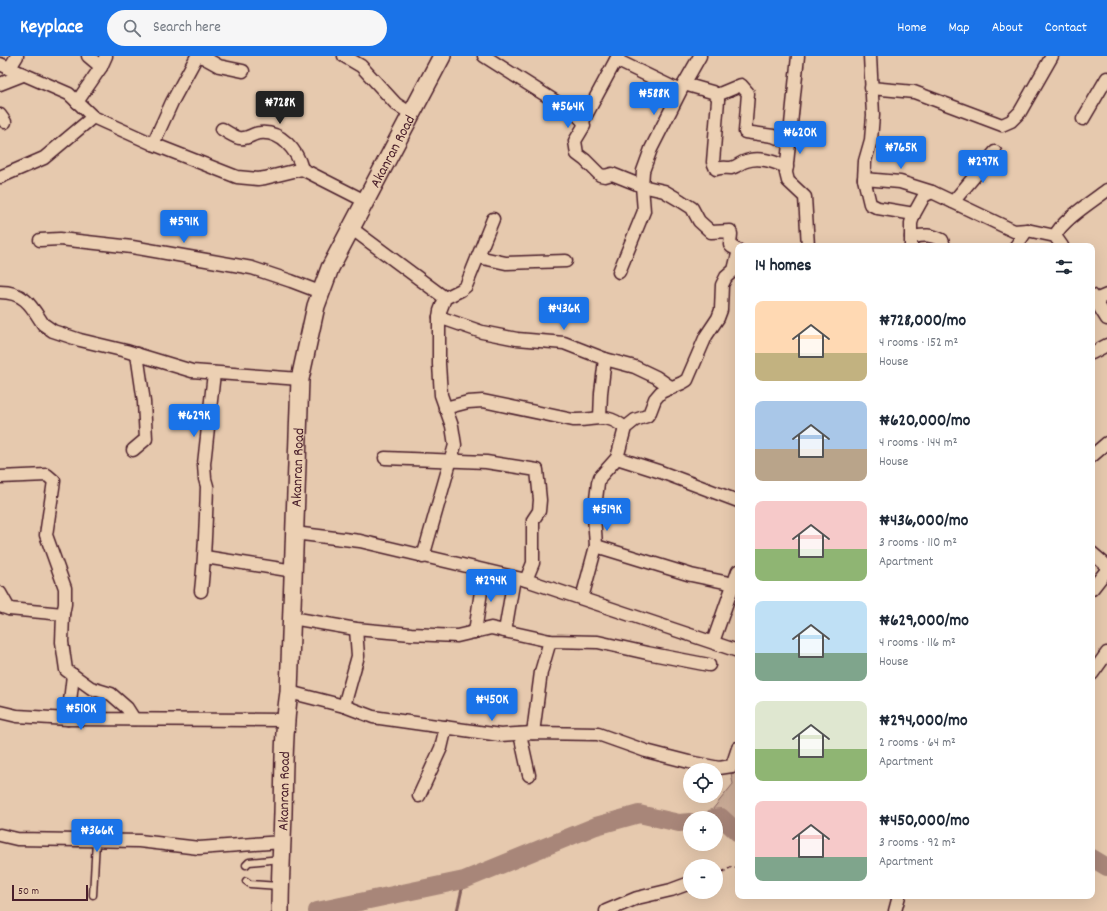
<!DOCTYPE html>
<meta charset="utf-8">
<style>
:root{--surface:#fff;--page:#f6f6f7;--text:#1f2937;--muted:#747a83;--accent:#1a73e8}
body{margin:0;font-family:Dekko,sans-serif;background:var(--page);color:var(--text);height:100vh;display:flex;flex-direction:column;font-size:15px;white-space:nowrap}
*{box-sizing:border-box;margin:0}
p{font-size:13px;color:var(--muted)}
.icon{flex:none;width:22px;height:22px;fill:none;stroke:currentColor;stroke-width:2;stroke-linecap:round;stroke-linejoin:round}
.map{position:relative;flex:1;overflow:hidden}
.side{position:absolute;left:735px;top:187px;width:360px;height:656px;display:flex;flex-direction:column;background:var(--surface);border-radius:8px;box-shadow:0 4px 16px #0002}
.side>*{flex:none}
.buttons{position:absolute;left:683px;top:707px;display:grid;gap:8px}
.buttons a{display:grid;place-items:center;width:40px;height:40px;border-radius:50%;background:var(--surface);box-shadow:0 4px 16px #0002;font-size:20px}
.scale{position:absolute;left:12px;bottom:10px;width:76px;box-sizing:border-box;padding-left:4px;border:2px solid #4a1f2b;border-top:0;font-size:11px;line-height:14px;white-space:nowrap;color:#4a1f2b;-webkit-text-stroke:3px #ecd0b3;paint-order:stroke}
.price{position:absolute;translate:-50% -34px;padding:0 9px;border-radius:4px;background:var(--accent);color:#fff;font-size:13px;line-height:26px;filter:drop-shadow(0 1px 2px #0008)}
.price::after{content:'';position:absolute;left:50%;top:24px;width:12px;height:9px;margin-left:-6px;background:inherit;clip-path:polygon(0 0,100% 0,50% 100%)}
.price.selected{background:#222;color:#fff}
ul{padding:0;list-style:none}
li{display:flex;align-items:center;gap:12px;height:100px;padding:0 20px}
li span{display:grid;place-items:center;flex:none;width:112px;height:80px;border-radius:8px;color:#555}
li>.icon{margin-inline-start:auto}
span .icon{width:48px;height:48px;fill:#fffc;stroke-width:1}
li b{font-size:17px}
h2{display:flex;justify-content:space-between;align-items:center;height:48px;padding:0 20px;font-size:17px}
header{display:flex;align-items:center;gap:24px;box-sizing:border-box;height:56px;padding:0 20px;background:var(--accent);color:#fff}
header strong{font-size:19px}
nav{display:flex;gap:22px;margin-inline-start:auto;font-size:14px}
.search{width:280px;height:36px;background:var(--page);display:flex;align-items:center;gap:10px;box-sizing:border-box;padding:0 14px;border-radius:22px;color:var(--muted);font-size:15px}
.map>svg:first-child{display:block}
.green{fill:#ccad98;stroke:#8b6662}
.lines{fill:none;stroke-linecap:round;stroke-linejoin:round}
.stream{stroke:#825d5a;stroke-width:3}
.river{stroke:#a88679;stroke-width:18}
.lane-casing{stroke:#4a1f2b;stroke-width:9}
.street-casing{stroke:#4a1f2b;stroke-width:15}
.secondary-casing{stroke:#4a1f2b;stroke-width:20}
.path{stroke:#4a1f2b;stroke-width:2;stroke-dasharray:4 3;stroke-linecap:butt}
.lane{stroke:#ecd0b3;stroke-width:6}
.street{stroke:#ecd0b3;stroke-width:12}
.secondary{stroke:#ecd0b3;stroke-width:17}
.labels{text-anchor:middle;stroke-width:4;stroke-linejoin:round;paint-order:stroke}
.street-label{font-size:15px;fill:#4a1f2b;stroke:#ecd0b3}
</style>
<header>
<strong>Keyplace</strong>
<div class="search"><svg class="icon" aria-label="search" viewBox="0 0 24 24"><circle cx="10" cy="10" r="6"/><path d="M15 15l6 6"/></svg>Search here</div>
<nav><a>Home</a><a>Map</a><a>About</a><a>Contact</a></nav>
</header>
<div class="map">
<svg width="1107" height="855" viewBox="0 0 1107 855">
<rect width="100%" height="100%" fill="#e6c9ae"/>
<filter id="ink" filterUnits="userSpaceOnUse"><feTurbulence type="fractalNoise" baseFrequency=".025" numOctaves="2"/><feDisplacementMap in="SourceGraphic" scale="8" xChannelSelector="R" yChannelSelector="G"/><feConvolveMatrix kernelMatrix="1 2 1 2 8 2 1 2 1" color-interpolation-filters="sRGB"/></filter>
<g filter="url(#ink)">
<polygon class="green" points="731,717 738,718 738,776 712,754 733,728"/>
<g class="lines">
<polyline class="stream" points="457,855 464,824"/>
<g class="river">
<polyline points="713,762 721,761 738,777"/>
<polyline points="1092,802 1107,811"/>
<polyline points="317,855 464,824 596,770 639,758 679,767 690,766"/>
</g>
<g class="lane-casing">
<g id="lane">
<polyline points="246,809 249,806 281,803"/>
<polyline points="246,825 250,828 279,830"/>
<polyline points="93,839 96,785"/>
</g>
</g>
<g class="street-casing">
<g id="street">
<polyline points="88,0 101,11"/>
<polyline points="201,0 219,10 243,15"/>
<polyline points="344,0 361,10 396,48 410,57"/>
<polyline points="484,0 577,59 583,65 584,70 575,85 577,98 585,104 600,119 605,120 612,118 642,130 664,135 681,145 692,152 699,165 711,176 730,175 731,178 730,189 732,191 738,194"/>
<polyline points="798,0 786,117 788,125 805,141 808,190"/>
<polyline points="870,0 873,59 871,84 865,105 864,123 870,148 878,152 914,158"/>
<polyline points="616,4 680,35"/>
<polyline points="0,8 69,38 93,61 153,88 237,121 258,123 265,122 302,113 365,145"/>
<polyline points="9,13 17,0"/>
<polyline points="0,28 23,19"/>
<polyline points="684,28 712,36 717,39 741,29 748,37 745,76 773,80 789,87"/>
<polyline points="871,32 914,36 1002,69 1011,65 1020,56 1052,0"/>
<path d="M717 39 718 44 713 106 716 113C721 111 726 112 731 112 737 111 741 106 746 105 760 100 774 106 787 111"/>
<polyline points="77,46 101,11 106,0"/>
<polyline points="0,59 5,66"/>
<polyline points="1083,63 1107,22"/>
<polyline points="583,65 618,0"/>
<path d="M222 73C227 76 233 80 239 82 247 84 253 77 260 77 281 75 297 94 302 113"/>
<polyline points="153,88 172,46 197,0"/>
<polyline points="0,121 44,102 93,61"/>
<polyline points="864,123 900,126 932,136 1014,175 1027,174 1055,180 1062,190"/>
<polyline points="953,146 995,96"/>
<polyline points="351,172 445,242"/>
<path d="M1055 180C1062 164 1093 145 1107 134"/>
<path d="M911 181C925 179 929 178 942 184L944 190"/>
<polyline points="40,184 60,183 132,191 252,212 291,225 320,236"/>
<polyline points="911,190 911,167 914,158 924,140 932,136"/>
<polyline points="1016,190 1027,174"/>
<polyline points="478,201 506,207 566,205"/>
<polyline points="619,216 644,155 642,130 643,115 651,93 684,28 700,0"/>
<path d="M0 236C25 236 32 251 43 268L53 275 80 284 126 295 192 315 300 323"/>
<polyline points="1092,239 1107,263"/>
<polyline points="1095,244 1107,239"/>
<polyline points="439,261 482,276 517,283 564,287 605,303 635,311 656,321 672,332"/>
<polyline points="1092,297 1107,289"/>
<path d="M445 352 468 346 483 345 573 364C597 365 605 355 625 372"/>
<polyline points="600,362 601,337 605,303"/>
<polyline points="133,394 146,383 144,346 137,298"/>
<polyline points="1092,400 1107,387"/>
<polyline points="385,402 486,406 537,414 540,444 539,455 533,464 533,507 526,524"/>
<polyline points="617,402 661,416 738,445"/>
<polyline points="0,421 47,419 54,425 46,479 65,532 65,548 63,558 62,586 66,614 91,632 111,638 127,652 134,663"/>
<polyline points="294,477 360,485 526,524 738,595"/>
<polyline points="596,490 691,519 734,528"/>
<polyline points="1092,497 1107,510"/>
<polyline points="205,501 294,515"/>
<polyline points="423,501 455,389 452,370 441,339 439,308 439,261 440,255 445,242 461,234 466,230 493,163"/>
<polyline points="1092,533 1107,514"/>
<path d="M201 535C205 500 206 465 207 430L205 423 204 408 214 317"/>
<polyline points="0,537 9,553"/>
<polyline points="582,542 596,490 594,459 598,427 600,421 617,402 625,372 635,364 647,360 650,356 655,343 661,336 682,327 687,324 706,280 718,262 721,254 722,229 726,221 734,214 738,198"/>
<polyline points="0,550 9,553 63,558"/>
<polyline points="292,562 356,573 411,578 457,580 491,572 550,585 598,586 647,597 709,609"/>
<polyline points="505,575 514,522"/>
<polyline points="475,576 484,515"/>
<polyline points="713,586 738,515"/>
<polyline points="1092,618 1107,597"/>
<polyline points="289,636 344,650 373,661 500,679 533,677 598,678 646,695 689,706 719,712 732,710 738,692"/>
<polyline points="344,650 358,600 356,573"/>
<polyline points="0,656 17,660 68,663 285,664"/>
<polyline points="68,663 73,619"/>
<polyline points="533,677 541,616 550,585"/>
<polyline points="520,678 529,719"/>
<polyline points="419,740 441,692 446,671"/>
<polyline points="0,779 17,783 139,785 199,792 282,786"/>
<polyline points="606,855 637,842 671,834 690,827"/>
<polyline points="895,855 899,840"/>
</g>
</g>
<g class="secondary-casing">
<g id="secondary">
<path id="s1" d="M280 855C280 822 282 790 283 757 284 717 283 676 289 636L300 323 316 250 330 212 442 0"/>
</g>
</g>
<polyline class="path" points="716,820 731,811 738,812"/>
<use href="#lane" class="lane"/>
<use href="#street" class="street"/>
<use href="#secondary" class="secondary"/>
</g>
</g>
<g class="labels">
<g class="street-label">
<text dy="5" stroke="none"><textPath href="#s1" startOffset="780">Akanran Road</textPath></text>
<text dy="5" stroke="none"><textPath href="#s1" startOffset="444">Akanran Road</textPath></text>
<text dy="5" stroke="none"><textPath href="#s1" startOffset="120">Akanran Road</textPath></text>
</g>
</g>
</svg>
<div class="buttons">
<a><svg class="icon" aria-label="locate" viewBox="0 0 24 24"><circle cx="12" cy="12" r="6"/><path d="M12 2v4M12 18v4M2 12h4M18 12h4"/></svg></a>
<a>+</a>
<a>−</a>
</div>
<div class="scale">50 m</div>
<b class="price" style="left:654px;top:60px">₦588K</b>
<b class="price selected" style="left:280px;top:69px">₦728K</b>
<b class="price" style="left:568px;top:73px">₦564K</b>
<b class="price" style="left:800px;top:99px">₦620K</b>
<b class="price" style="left:901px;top:114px">₦765K</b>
<b class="price" style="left:983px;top:128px">₦297K</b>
<b class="price" style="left:184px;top:188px">₦591K</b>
<b class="price" style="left:564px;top:275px">₦436K</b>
<b class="price" style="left:194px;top:382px">₦629K</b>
<b class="price" style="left:607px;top:476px">₦519K</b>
<b class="price" style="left:491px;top:547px">₦294K</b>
<b class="price" style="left:492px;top:666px">₦450K</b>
<b class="price" style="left:81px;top:675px">₦510K</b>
<b class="price" style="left:97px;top:797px">₦366K</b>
<section class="side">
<h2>14 homes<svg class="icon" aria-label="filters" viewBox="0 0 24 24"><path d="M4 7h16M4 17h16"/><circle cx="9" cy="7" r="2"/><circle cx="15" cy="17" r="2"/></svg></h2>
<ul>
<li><span style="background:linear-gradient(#ffd9b3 65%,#c2b280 0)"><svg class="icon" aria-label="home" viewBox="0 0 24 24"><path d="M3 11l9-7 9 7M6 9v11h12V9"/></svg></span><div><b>₦728,000/mo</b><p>4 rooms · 152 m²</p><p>House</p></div></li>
<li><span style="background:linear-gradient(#a9c7e8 60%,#b9a48a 0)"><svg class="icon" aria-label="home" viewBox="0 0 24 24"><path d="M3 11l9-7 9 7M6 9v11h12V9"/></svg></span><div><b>₦620,000/mo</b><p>4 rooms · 144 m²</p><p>House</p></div></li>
<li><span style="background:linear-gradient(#f6c9c9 60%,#8fb573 0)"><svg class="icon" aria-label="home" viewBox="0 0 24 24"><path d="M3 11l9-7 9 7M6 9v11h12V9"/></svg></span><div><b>₦436,000/mo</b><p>3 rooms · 110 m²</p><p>Apartment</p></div></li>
<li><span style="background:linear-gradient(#bfe0f5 65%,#7fa58c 0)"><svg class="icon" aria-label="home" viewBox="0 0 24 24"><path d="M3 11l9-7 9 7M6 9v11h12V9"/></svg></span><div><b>₦629,000/mo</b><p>4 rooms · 116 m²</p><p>House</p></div></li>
<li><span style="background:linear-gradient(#dfe7d0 60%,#8fb573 0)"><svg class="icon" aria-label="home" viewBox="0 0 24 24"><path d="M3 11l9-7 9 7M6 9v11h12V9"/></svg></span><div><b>₦294,000/mo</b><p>2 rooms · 64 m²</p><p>Apartment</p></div></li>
<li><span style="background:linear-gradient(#f6c9c9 70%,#7fa58c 0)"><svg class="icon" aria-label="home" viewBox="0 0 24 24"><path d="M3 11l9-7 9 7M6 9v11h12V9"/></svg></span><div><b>₦450,000/mo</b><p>3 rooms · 92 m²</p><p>Apartment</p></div></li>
</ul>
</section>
</div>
